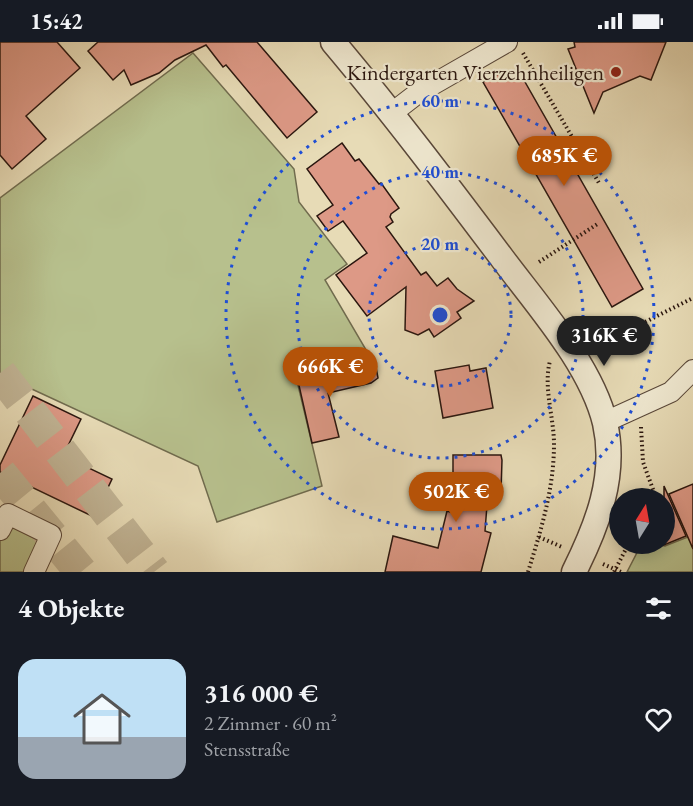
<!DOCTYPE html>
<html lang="de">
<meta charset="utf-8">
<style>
:root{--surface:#171b24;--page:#20242c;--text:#f1f3f6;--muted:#9ea1a6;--line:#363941;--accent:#b45309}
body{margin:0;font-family:"EB Garamond",serif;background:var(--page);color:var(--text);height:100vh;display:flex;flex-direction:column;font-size:22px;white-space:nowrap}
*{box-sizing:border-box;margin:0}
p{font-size:20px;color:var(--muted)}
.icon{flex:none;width:33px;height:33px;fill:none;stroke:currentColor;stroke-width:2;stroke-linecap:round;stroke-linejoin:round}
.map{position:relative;height:530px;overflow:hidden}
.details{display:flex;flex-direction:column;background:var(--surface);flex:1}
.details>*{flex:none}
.needle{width:39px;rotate:11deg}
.controls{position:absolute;left:609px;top:446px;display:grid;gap:12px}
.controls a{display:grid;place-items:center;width:66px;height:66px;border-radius:50%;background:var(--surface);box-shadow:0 3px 15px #0003;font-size:30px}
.price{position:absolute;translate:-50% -51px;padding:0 14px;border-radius:21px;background:var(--accent);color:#fff;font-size:20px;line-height:39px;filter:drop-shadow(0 2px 3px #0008)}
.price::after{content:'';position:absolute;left:50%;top:36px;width:18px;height:14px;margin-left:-9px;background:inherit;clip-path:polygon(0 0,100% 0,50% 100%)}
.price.selected{background:#222;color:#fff}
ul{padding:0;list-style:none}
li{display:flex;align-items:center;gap:18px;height:150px;padding:0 18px}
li+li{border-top:2px solid var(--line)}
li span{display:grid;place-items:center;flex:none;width:168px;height:120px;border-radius:18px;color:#555}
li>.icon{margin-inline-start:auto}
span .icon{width:72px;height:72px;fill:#fffc;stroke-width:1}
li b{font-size:26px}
h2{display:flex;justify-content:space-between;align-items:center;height:72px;padding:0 18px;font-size:26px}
.status{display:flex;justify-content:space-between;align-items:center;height:42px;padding:0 30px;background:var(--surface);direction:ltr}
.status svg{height:16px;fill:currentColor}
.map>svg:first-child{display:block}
.green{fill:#b7c08d;stroke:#706b4e;stroke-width:1.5}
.building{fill:#dd9986;stroke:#2a160f;stroke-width:1.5}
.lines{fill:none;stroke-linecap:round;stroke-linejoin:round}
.motorway-tunnel{stroke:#c1b495;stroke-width:33;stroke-dasharray:33 16;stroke-linecap:butt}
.minor-casing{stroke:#594739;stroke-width:22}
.tertiary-casing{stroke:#594739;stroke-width:27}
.path{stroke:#2a160f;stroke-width:4;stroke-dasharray:1.5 3;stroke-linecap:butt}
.minor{stroke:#efe8d0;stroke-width:20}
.tertiary{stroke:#efe8d0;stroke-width:24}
.ring{fill:none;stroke:#1d4ed8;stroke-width:3;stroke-dasharray:3 6}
.poi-dot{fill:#8f2418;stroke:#efe8d0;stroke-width:2}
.labels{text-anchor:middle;stroke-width:4.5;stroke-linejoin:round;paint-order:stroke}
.poi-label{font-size:22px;fill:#2a160f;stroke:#efe8d0;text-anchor:end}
.centre{fill:#1d4ed8;stroke:#efe8d0;stroke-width:3}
.ring-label{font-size:18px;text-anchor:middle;font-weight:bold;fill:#1d4ed8;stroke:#efe8d0;stroke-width:4.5;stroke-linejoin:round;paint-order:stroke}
</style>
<div class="status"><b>15:42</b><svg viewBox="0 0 49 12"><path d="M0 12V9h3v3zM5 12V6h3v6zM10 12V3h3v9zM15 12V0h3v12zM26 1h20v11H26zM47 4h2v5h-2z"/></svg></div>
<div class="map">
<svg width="693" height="530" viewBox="0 0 693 530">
<rect width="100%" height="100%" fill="#e7dbb6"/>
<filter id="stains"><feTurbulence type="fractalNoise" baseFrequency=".00333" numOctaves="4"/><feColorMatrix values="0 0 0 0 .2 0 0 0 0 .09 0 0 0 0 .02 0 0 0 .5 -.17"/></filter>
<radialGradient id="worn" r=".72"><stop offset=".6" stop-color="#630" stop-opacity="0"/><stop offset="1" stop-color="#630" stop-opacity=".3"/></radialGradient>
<g class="green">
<polygon points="193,11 294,127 299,160 347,222 325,238 372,318 297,339 322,444 217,480 198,424 8,336 0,346 0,156"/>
<polygon points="8,472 51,493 34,530 0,530 0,488"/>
<polygon points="693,493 693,530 627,530 642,501 665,504"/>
</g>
<g class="building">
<polygon points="0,0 57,0 80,26 26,74 46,97 12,127 0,113"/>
<polygon points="98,0 257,0 317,70 287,96 226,23 223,25 206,3 175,18 159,31 131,43 124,28 113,38 88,9"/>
<polygon points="574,0 666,0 651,38 640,34 603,50 594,71 568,7 575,5"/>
<polygon points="504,29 510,39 521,33 643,247 612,265 483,40"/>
<polygon points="342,101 355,119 359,117 379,142 381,141 399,166 391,172 390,175 393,180 386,185 421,233 426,230 437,244 448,236 457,247 474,259 457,270 461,276 434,295 429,287 418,293 405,288 406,245 367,274 336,233 367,211 343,179 328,189 317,174 333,163 307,127"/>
<polygon points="375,320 378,336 371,341 328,351 339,395 312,401 298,339"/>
<polygon points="469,323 470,329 486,326 493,366 443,376 435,329"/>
<polygon points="33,354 81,377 66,408 76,420 112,437 94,475 0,430 0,423"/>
<polygon points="453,413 501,413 502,418 501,450 488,450 485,489 491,491 481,530 385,530 393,494 438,506 447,469 453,471"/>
<polygon points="693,442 693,507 669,452"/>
<polygon points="664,444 686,494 664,503"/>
</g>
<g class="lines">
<g class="motorway-tunnel">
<polyline points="0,331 154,530"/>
<polyline points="0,431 81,530"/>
</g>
<g class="minor-casing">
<g id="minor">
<polyline points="392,71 418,51 507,0"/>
<polyline points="605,380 671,350 693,328"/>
<polyline points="0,488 8,472 51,493 34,530"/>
</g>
</g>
<g class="tertiary-casing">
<path id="tertiary" d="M333 0C392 70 447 143 502 216 537 263 591 323 605 381 617 434 597 484 574 530"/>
</g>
<g class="path">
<polyline points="523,11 599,141"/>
<polyline points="539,220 599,181"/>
<polyline points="601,302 693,256"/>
<polyline points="641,385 643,420 655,453 654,456"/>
<polyline points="539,495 562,505"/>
<polyline points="603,522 621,530"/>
<path d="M528 530C541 488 554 447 554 402 554 376 543 345 550 319"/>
<polyline points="614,530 629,501"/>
</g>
<use href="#minor" class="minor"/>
<use href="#tertiary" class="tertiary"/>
</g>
<g class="ring">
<circle cx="440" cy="273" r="71"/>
<circle cx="440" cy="273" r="143"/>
<circle cx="440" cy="273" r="214"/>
</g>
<circle class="poi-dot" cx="616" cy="30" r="6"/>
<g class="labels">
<g class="poi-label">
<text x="604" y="38">Kindergarten Vierzehnheiligen</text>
</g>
</g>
<circle cx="440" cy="273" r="9" class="centre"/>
<g class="ring-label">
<text x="440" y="65">60 m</text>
<text x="440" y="136">40 m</text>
<text x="440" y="208">20 m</text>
</g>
<rect width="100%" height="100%" filter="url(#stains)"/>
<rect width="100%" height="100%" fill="url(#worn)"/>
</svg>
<div class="controls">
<a><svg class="needle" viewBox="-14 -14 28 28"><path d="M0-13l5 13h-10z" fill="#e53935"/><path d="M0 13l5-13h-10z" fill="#9ea1a6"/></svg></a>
</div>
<b class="price" style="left:564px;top:145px">685K €</b>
<b class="price selected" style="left:604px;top:325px">316K €</b>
<b class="price" style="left:330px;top:356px">666K €</b>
<b class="price" style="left:456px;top:481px">502K €</b>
</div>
<section class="details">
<h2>4 Objekte<svg class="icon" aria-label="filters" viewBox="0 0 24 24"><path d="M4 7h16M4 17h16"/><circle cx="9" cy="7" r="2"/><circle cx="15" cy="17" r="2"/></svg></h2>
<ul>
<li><span style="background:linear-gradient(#bfe0f5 65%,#9aa5b1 0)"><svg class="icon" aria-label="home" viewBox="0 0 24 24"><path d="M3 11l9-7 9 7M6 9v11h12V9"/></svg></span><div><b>316 000 €</b><p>2 Zimmer · 60 m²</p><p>Stensstraße</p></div><svg class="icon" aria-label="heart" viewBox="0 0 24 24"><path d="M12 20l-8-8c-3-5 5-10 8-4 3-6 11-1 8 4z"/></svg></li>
</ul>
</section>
